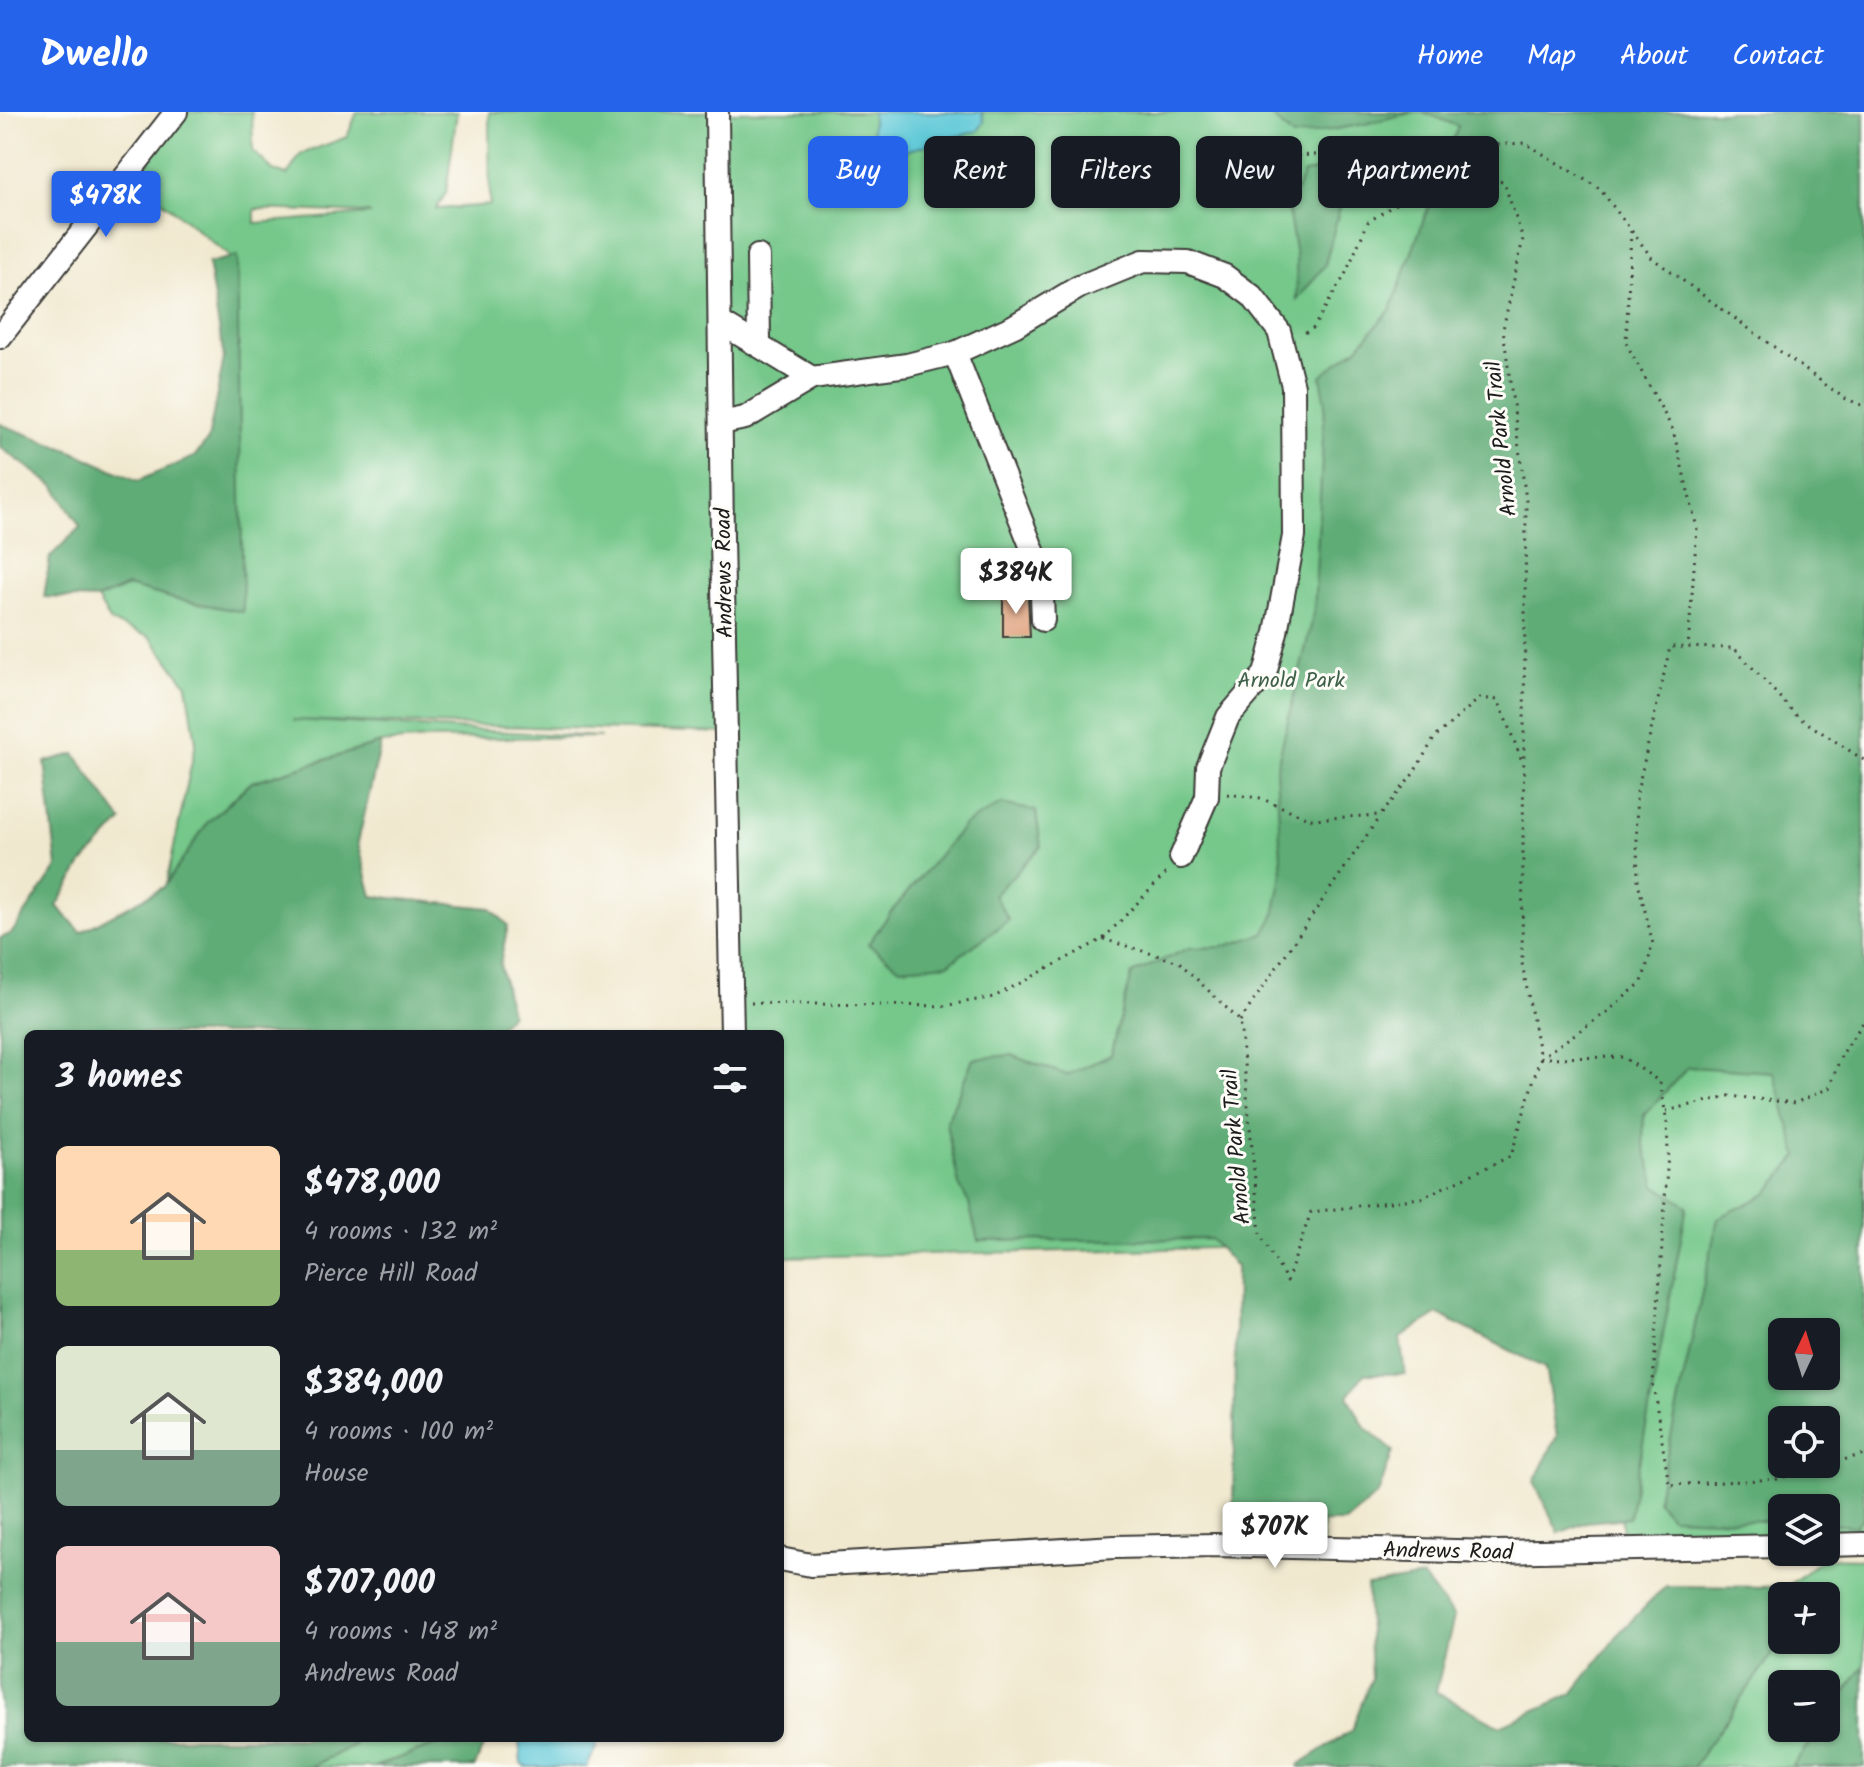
<!DOCTYPE html>
<meta charset="utf-8">
<style>
:root{--surface:#171b24;--page:#242831;--text:#f1f3f6;--muted:#9ea1a6;--accent:#2563eb}
body{margin:0;font-family:Kalam,sans-serif;background:var(--page);color:var(--text);height:100vh;display:flex;flex-direction:column;font-size:30px;white-space:nowrap}
*{box-sizing:border-box;margin:0}
p{font-size:26px;color:var(--muted)}
.icon{flex:none;width:44px;height:44px;fill:none;stroke:currentColor;stroke-width:2;stroke-linecap:round;stroke-linejoin:round}
.map{position:relative;flex:1;overflow:hidden}
.drawer{position:absolute;left:24px;top:918px;width:760px;height:712px;display:flex;flex-direction:column;background:var(--surface);border-radius:12px;box-shadow:0 2px 6px #0004}
.drawer>*{flex:none}
.top-card{position:absolute;left:808px;top:24px;width:760px;height:72px;display:flex;gap:16px}
.needle{width:52px;rotate:4deg}
.controls{position:absolute;left:1768px;top:1206px;display:grid;gap:16px}
.controls a{display:grid;place-items:center;width:72px;height:72px;border-radius:12px;background:var(--surface);box-shadow:0 2px 6px #0004;font-size:40px}
.price{position:absolute;translate:-50% -68px;padding:0 18px;border-radius:8px;background:#fff;color:#222;font-size:26px;line-height:52px;filter:drop-shadow(0 2px 4px #0008)}
.price::after{content:'';position:absolute;left:50%;top:48px;width:24px;height:18px;margin-left:-12px;background:inherit;clip-path:polygon(0 0,100% 0,50% 100%)}
.price.active{background:var(--accent);color:#fff}
ul{padding:0;list-style:none}
li{display:flex;align-items:center;gap:24px;height:200px;padding:0 32px}
li span{display:grid;place-items:center;flex:none;width:224px;height:160px;border-radius:12px;color:#555}
li>.icon{margin-inline-start:auto}
span .icon{width:96px;height:96px;fill:#fffc;stroke-width:1}
li b{font-size:34px}
h2{display:flex;justify-content:space-between;align-items:center;height:96px;padding:0 32px;font-size:34px}
.pill{padding:0 28px;border-radius:12px;background:var(--surface);box-shadow:0 2px 6px #0004;font-size:28px;line-height:72px}
.pill.active{background:var(--accent);color:#fff}
header{display:flex;align-items:center;gap:48px;box-sizing:border-box;height:112px;padding:0 40px;background:var(--accent);color:#fff}
header strong{font-size:38px}
nav{display:flex;gap:44px;margin-inline-start:auto;font-size:28px}
.map>svg:first-child{display:block}
.green{fill:#74c78a;stroke:#487253;stroke-width:2;fill-rule:evenodd}
.forest{fill:#5fac76;stroke:#3e6449;stroke-width:2;fill-rule:evenodd}
.water{fill:#5dc8d7;stroke:#3c727a;stroke-width:2}
.building{fill:#de9972}
.lines{fill:none;stroke-linecap:round;stroke-linejoin:round}
.minor-casing{stroke:#3c3b37;stroke-width:26}
.path{stroke:#3c3b37;stroke-width:3;stroke-dasharray:2 6;stroke-linecap:butt}
.minor{stroke:#fff;stroke-width:22}
.labels{text-anchor:middle;stroke-width:6;stroke-linejoin:round;paint-order:stroke}
.street-label{font-size:22px;fill:#1c1c1c;stroke:#fdfcf7}
.park-label{font-size:22px;fill:#3f6048;stroke:#fdfcf7}
</style>
<header>
<strong>Dwello</strong>
<nav><a>Home</a><a>Map</a><a>About</a><a>Contact</a></nav>
</header>
<div class="map">
<svg width="1864" height="1655" viewBox="0 0 1864 1655">
<rect width="100%" height="100%" fill="#fdfcf7"/>
<filter id="ink" filterUnits="userSpaceOnUse"><feTurbulence type="fractalNoise" baseFrequency=".0125" numOctaves="2"/><feDisplacementMap in="SourceGraphic" scale="16" xChannelSelector="R" yChannelSelector="G"/><feConvolveMatrix kernelMatrix="1 2 1 2 8 2 1 2 1" color-interpolation-filters="sRGB"/></filter>
<filter id="wash" filterUnits="userSpaceOnUse"><feTurbulence type="fractalNoise" baseFrequency=".006" numOctaves="4" result="noise"/><feDisplacementMap in="SourceGraphic" scale="32" xChannelSelector="R" yChannelSelector="G"/><feGaussianBlur stdDeviation="1.8" result="paint"/><feColorMatrix in="noise" values="0 0 0 0 0 0 0 0 0 0 0 0 0 0 0 0 0 1.4 0 .05"/><feComposite in="paint" operator="in"/></filter>
<g filter="url(#wash)">
<rect width="100%" height="100%" fill="#f0e8ce"/>
<g class="green">
<path d="M176 0H252L253 39 274 59 287 63 301 42 347 25 357 0H457L446 81 436 97 490 93 489 0H1864V1432L1826 1433V1396H1782V1434L1623 1437 1609 1125 1322 1133 1323 1435 1272 1439 1267 1135 780 1145V922H732L726 621 293 608 601 625 427 627 381 631 252 670 208 710 166 773 196 630 187 573 150 525 111 510 97 487 128 474 175 487 234 497 229 144 128 61ZM255 97 369 101 370 102 255 111ZM1782 1220H1826V1264H1782ZM1782 1308H1826V1352H1782Z"/>
<polygon points="1823,1446 1864,1447 1864,1554 1826,1607 1826,1572 1782,1572 1782,1616 1820,1616 1792,1655 1693,1655 1782,1528 1826,1528 1826,1484 1793,1484 1787,1475"/>
<polygon points="354,1626 455,1626 374,1655 310,1655 354,1633"/>
</g>
<g class="forest">
<polygon points="1267,0 1413,0 1365,12 1293,25"/>
<path d="M1423 0H1864V1404L1856 1414 1826 1412V1396H1782V1410L1671 1405 1657 1389 1718 1106 1767 1082 1798 1044 1774 960 1688 955 1644 1003 1643 1029 1656 1074 1687 1094 1629 1406 1586 1410 1559 1421 1534 1370 1557 1324 1545 1256 1438 1202 1400 1226 1405 1262H1364L1348 1284 1364 1314 1393 1339 1378 1382 1345 1410 1244 1411 1233 1406 1236 1155 1211 1127 978 1129 969 1091 959 1073 946 1011 973 947 1011 943 1067 963 1111 943 1132 862 1189 836 1222 835 1264 822 1274 804 1282 763 1276 658 1314 501 1325 289 1321 264 1357 236 1391 197 1458 14ZM1782 1220H1826V1264H1782ZM1782 1308H1826V1352H1782Z"/>
<polygon points="1344,55 1357,72 1341,91 1325,153 1297,188 1296,143 1288,98 1304,61"/>
<polygon points="237,144 243,500 175,487 128,474 97,487 44,485 50,445 80,415 55,375 0,335 0,312 69,338 138,369 194,345 208,328 224,246 208,151"/>
<polygon points="381,631 358,730 372,784 490,796 508,813 500,852 511,902 492,922 28,922 28,1626 354,1626 354,1633 310,1655 0,1655 0,826 11,822 57,755 45,650 75,642 122,709 82,752 57,794 81,820 164,775 208,710 252,670"/>
<polygon points="1001,692 1036,699 1041,735 994,783 1009,808 948,852 900,856 868,832 891,800 964,713"/>
<polygon points="1423,1465 1454,1505 1436,1580 1500,1614 1572,1582 1621,1519 1666,1474 1787,1475 1793,1484 1782,1484 1782,1528 1693,1655 1299,1655 1300,1652 1351,1619 1371,1567 1367,1474"/>
<polygon points="1864,1554 1864,1655 1792,1655 1820,1616 1826,1616 1826,1607"/>
<polygon points="455,1626 486,1626 475,1655 374,1655"/>
</g>
<g class="water">
<polygon points="872,0 982,0 984,10 978,19 879,46 872,37"/>
<polygon points="519,1626 597,1626 597,1634 587,1655 526,1655 521,1652"/>
</g>
<g id="blocks">
<polygon class="building" points="1003,483 1028,483 1030,525 1003,525"/>
</g>
</g>
<g filter="url(#ink)">
<use href="#blocks" fill-opacity="0" stroke="#3c3b37" stroke-width="2"/>
<g class="lines">
<g class="minor-casing">
<g id="minor">
<polyline points="717,0 722,426 732,922"/>
<polyline points="758,144 759,233"/>
<polyline points="721,211 812,266"/>
<polyline points="0,225 176,0"/>
<polyline points="955,241 1041,459 1043,508"/>
<polyline points="721,311 745,306 812,266 907,253 955,241 1014,214 1079,175 1143,149 1188,150 1225,164 1252,184 1279,219 1293,274 1294,424 1276,520 1265,562 1228,605 1208,655 1207,685 1181,745"/>
<polyline points="1826,1433 1864,1432"/>
<polyline points="780,1447 811,1453 1115,1435 1215,1433 1497,1440 1782,1434"/>
</g>
</g>
<g class="path">
<polyline points="1242,47 1525,31 1600,77 1652,146 1844,286 1864,294"/>
<polyline points="1631,119 1626,231 1673,318 1697,416 1688,535"/>
<polyline points="1227,682 1260,686 1311,707 1381,703 1413,662 1435,625 1480,586 1498,588 1522,649"/>
<polyline points="1103,827 1179,850 1240,909 1260,1122 1287,1169 1311,1100 1421,1086 1511,1044 1540,946 1522,851 1526,388 1503,217 1523,127 1504,71 1445,36 1407,63 1397,91 1368,110 1345,163 1313,216 1300,224"/>
<polyline points="751,891 943,894 994,885 1103,827 1167,760"/>
<polyline points="1240,909 1380,704"/>
<polyline points="1540,946 1623,945 1660,970 1667,1010 1668,1041 1653,1272 1669,1373 1777,1367 1864,1342"/>
<polyline points="1540,946 1607,900 1642,870 1653,832 1638,770 1636,685 1670,535 1734,536 1798,605 1864,648"/>
<polyline points="1666,999 1729,984 1795,991 1829,976 1841,944 1864,909"/>
</g>
<use href="#minor" class="minor"/>
</g>
</g>
<g class="labels">
<g class="street-label">
<text transform="translate(1500 327) rotate(-96)" y="8">Arnold Park Trail</text>
<text transform="translate(723 461) rotate(-91)" y="8">Andrews Road</text>
<text transform="translate(1235 1035) rotate(-95)" y="8">Arnold Park Trail</text>
<text transform="translate(1448 1438) rotate(1)" y="8">Andrews Road</text>
</g>
<g class="park-label">
<text x="1291" y="575">Arnold Park</text>
</g>
</g>
</svg>
<div class="controls">
<a><svg class="needle" viewBox="-14 -14 28 28"><path d="M0-13l5 13h-10z" fill="#e53935"/><path d="M0 13l5-13h-10z" fill="#9ea1a6"/></svg></a>
<a><svg class="icon" aria-label="locate" viewBox="0 0 24 24"><circle cx="12" cy="12" r="6"/><path d="M12 2v4M12 18v4M2 12h4M18 12h4"/></svg></a>
<a><svg class="icon" aria-label="layers" viewBox="0 0 24 24"><path d="M12 4l9 5-9 5-9-5zM3 14l9 5 9-5"/></svg></a>
<a>+</a>
<a>−</a>
</div>
<b class="price active" style="left:106px;top:127px">$478K</b>
<b class="price" style="left:1016px;top:504px">$384K</b>
<b class="price" style="left:1275px;top:1458px">$707K</b>
<div class="top-card">
<a class="pill active">Buy</a>
<a class="pill">Rent</a>
<a class="pill">Filters</a>
<a class="pill">New</a>
<a class="pill">Apartment</a>
</div>
<section class="drawer">
<h2>3 homes<svg class="icon" aria-label="filters" viewBox="0 0 24 24"><path d="M4 7h16M4 17h16"/><circle cx="9" cy="7" r="2"/><circle cx="15" cy="17" r="2"/></svg></h2>
<ul>
<li><span style="background:linear-gradient(#ffd9b3 65%,#8fb573 0)"><svg class="icon" aria-label="home" viewBox="0 0 24 24"><path d="M3 11l9-7 9 7M6 9v11h12V9"/></svg></span><div><b>$478,000</b><p>4 rooms · 132 m²</p><p>Pierce Hill Road</p></div></li>
<li><span style="background:linear-gradient(#dfe7d0 65%,#7fa58c 0)"><svg class="icon" aria-label="home" viewBox="0 0 24 24"><path d="M3 11l9-7 9 7M6 9v11h12V9"/></svg></span><div><b>$384,000</b><p>4 rooms · 100 m²</p><p>House</p></div></li>
<li><span style="background:linear-gradient(#f6c9c9 60%,#7fa58c 0)"><svg class="icon" aria-label="home" viewBox="0 0 24 24"><path d="M3 11l9-7 9 7M6 9v11h12V9"/></svg></span><div><b>$707,000</b><p>4 rooms · 148 m²</p><p>Andrews Road</p></div></li>
</ul>
</section>
</div>
